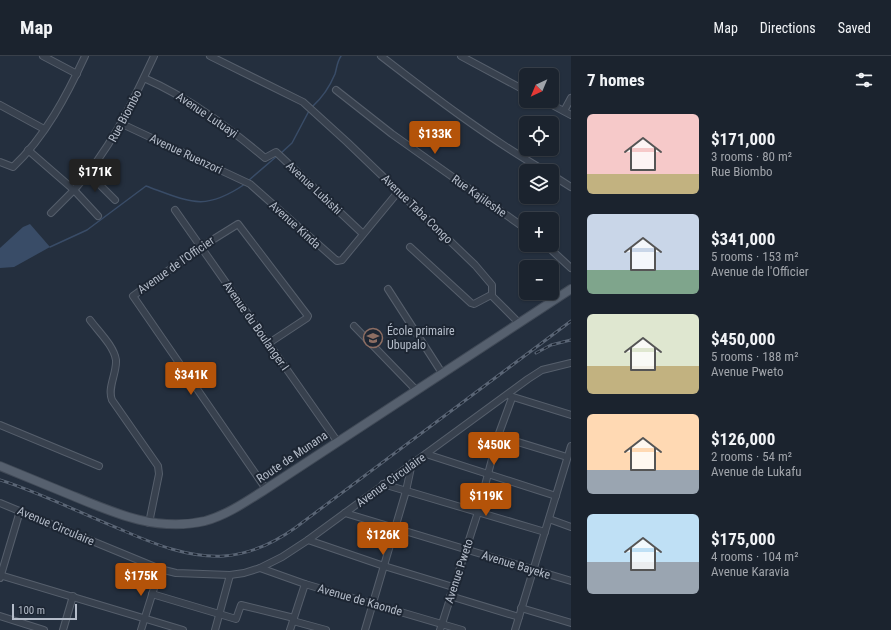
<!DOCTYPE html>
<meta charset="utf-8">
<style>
:root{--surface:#1b232e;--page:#282f3a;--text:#f1f3f6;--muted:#a0a4aa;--line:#39404a;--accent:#b45309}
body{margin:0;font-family:"Roboto Condensed",sans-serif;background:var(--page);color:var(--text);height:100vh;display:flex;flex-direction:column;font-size:15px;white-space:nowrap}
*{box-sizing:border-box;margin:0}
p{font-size:13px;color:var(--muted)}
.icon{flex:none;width:22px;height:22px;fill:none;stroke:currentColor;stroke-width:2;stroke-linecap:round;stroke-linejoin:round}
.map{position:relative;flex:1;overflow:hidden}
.details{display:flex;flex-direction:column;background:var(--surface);width:320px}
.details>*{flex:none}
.needle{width:26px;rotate:224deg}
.controls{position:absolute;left:519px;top:12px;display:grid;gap:8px}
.controls a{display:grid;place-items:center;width:40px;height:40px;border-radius:6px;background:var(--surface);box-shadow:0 1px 3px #0004,0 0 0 1px var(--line);font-size:20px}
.scale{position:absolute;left:12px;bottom:10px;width:65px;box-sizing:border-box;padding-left:4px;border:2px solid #b4bcc9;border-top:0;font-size:11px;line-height:14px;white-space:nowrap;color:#b4bcc9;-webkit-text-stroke:3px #1d2633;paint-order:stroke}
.price{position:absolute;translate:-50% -34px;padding:0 9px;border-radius:4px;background:var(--accent);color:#fff;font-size:13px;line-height:26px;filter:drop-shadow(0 1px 2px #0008)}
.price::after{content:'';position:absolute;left:50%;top:24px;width:12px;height:9px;margin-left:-6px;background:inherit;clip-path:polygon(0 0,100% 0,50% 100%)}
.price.selected{background:#222;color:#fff}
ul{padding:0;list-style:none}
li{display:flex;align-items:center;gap:12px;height:100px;padding:0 16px}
li span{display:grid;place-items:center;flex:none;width:112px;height:80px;border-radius:6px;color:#555}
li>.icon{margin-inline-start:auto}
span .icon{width:48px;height:48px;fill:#fffc;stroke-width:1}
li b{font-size:17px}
h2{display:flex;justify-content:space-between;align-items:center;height:48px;padding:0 16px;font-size:17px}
header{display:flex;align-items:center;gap:24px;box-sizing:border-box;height:56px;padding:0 20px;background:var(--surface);border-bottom:1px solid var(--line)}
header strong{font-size:19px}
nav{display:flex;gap:22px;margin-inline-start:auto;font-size:14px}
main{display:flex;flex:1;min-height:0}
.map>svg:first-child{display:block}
.water{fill:#394c67}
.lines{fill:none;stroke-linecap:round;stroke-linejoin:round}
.stream{stroke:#394c67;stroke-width:1.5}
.minor-casing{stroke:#565f6c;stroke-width:8}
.major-casing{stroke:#414a57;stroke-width:10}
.minor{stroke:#38414e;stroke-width:6}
.major{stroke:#56606e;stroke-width:8}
.rail-casing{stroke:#5a6575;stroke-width:3}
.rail{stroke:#1d2633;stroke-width:1.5;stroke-dasharray:4.5;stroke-linecap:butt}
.labels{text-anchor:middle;stroke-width:4;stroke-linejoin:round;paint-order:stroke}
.street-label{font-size:12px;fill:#b4bcc9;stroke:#1d2633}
.poi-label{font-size:12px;fill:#b4bcc9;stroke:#1d2633;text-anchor:start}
</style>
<header>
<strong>Map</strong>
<nav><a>Map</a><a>Directions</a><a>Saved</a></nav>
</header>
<main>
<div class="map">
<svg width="571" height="574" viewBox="0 0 571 574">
<rect width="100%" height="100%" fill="#242f3e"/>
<polygon class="water" points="30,168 50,191 14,211 0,212 0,192 23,171"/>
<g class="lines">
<g class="stream">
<path d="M312 51C322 42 330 30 335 18 337 11 337 6 341 0"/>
<polyline points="280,98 292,87 310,53"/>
<polyline points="248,125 277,100"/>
<path d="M50 191 87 174 146 130C190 146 204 156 245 128"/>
</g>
<g class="minor-casing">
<g id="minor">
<polyline points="43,0 77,18"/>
<polyline points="210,0 303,46 347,86 475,209 492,229 492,240 519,267"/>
<path d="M381 0C434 41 487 81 545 115"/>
<polyline points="461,0 526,35"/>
<path d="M144 22C189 42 227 70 265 102L276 96 362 177"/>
<polyline points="336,34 392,78 526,173"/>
<polyline points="545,45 571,59"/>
<polyline points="0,49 44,73"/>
<polyline points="564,55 571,42"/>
<polyline points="122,68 250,128 337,205 342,204 398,136"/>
<path d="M28 94 74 134C112 91 130 51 154 0"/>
<path d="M0 106 13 111C45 81 67 39 85 0"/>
<polyline points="88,117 115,144"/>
<polyline points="552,119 571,131"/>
<polyline points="175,154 337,385"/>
<polyline points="51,157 74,134 98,160"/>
<polyline points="546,189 571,212"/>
<polyline points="410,191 471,247 474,248 491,239"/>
<polyline points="388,233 442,317"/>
<path d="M90 264C98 275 114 290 116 304 117 317 107 332 112 344L158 410 159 418 149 467"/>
<polyline points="354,270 416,334"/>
<polyline points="510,340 571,359"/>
<polyline points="0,369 99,410"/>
<polyline points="498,380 567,401"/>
<polyline points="426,398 556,440"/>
<polyline points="383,428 545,476"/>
<polyline points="266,433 133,240 201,191 238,168 308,260 307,262 269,287"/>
<polyline points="0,447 160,513 176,517 230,519 244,517 260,512 282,501 308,484 528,323 542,314 571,307"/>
<polyline points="345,457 571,525"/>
<polyline points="549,463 571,471"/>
<polyline points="308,484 384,510 453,531"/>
<polyline points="260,512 305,528 462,574"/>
<polyline points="0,519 183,574"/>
<polyline points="0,522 20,455"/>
<polyline points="152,538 236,563 241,549 294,562"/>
<polyline points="450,540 519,561"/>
<polyline points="521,552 571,567"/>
<polyline points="0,560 44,574"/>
<polyline points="293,565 326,574"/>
<polyline points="63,574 73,540"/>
<polyline points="141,574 160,513"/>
<polyline points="215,574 230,519"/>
<polyline points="290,574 305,528"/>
<polyline points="365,574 406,435 412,407"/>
<polyline points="440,574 478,456 498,380 512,342"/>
<polyline points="515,574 571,390"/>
</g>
</g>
<g class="major-casing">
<path id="major" d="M0 410C24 420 49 430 73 440 116 458 158 476 205 465 227 459 247 445 266 433L571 233"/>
</g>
<use href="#minor" class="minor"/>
<use href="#major" class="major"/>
<g class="rail-casing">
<g id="rail">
<polyline points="536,297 551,289 571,284"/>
<path d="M0 424C41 437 82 458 122 474 154 488 188 502 224 500 250 498 274 487 295 472L571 265"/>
</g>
</g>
<use href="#rail" class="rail"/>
</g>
<defs>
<g id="school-ring" transform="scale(1)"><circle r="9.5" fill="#1d2633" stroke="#8d6e63" stroke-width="1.5"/><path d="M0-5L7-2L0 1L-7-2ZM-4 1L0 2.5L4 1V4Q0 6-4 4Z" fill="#8d6e63"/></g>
</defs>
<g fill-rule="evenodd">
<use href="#school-ring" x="373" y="282"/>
</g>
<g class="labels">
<g class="street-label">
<text transform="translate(207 59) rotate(34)" y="4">Avenue Lutuayi</text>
<text transform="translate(125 60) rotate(-62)" y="4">Rue Biombo</text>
<text transform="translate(186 98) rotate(25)" y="4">Avenue Ruenzori</text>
<text transform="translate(314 132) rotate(43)" y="4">Avenue Lubishi</text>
<text transform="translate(479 140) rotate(35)" y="4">Rue Kajileshe</text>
<text transform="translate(417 153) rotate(44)" y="4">Avenue Taba Congo</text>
<text transform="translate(295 169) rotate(42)" y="4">Avenue Kinda</text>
<text transform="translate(176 209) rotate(-35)" y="4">Avenue de l'Officier</text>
<text transform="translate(256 270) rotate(55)" y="4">Avenue du Boulanger I</text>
<text transform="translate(292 401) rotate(-34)" y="4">Route de Munana</text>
<text transform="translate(391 424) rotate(-36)" y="4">Avenue Circulaire</text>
<text transform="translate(56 470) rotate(23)" y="4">Avenue Circulaire</text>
<text transform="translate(516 509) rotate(17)" y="4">Avenue Bayeke</text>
<text transform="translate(459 515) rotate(-72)" y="4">Avenue Pweto</text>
<text transform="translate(360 544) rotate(16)" y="4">Avenue de Kaonde</text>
</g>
<g class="poi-label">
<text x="387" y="279">École primaire<tspan x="387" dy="14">Ubupalo</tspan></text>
</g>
</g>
</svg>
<div class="controls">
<a><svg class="needle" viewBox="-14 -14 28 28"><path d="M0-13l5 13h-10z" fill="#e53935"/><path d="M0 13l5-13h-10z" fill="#a0a4aa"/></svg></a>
<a><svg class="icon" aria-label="locate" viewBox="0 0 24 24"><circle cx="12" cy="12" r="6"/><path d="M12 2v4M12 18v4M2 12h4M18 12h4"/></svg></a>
<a><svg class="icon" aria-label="layers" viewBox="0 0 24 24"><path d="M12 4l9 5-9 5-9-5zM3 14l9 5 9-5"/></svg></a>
<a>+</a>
<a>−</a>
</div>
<div class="scale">100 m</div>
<b class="price" style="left:435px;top:99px">$133K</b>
<b class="price selected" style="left:95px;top:137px">$171K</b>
<b class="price" style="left:191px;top:340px">$341K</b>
<b class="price" style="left:494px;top:410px">$450K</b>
<b class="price" style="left:486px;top:461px">$119K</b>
<b class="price" style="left:383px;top:500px">$126K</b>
<b class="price" style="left:141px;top:541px">$175K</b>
</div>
<section class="details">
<h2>7 homes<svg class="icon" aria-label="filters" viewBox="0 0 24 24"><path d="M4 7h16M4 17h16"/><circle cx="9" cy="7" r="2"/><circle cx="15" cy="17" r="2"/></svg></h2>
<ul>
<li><span style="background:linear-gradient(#f6c9c9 75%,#c2b280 0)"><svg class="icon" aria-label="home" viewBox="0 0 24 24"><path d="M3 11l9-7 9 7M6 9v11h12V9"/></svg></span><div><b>$171,000</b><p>3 rooms · 80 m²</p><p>Rue Biombo</p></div></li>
<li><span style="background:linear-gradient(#c9d6e8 70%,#7fa58c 0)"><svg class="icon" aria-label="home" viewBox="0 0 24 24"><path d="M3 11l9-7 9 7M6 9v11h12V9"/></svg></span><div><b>$341,000</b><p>5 rooms · 153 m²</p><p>Avenue de l'Officier</p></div></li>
<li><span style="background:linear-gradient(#dfe7d0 65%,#c2b280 0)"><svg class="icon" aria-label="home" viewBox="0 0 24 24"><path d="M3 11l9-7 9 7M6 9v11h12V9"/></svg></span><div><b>$450,000</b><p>5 rooms · 188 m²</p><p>Avenue Pweto</p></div></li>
<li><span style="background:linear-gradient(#ffd9b3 70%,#9aa5b1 0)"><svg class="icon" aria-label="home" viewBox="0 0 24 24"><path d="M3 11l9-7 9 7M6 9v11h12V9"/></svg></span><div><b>$126,000</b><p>2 rooms · 54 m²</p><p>Avenue de Lukafu</p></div></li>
<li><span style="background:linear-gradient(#bfe0f5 60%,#9aa5b1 0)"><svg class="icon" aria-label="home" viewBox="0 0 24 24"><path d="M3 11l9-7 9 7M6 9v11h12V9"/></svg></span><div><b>$175,000</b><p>4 rooms · 104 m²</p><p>Avenue Karavia</p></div></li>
</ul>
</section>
</main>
